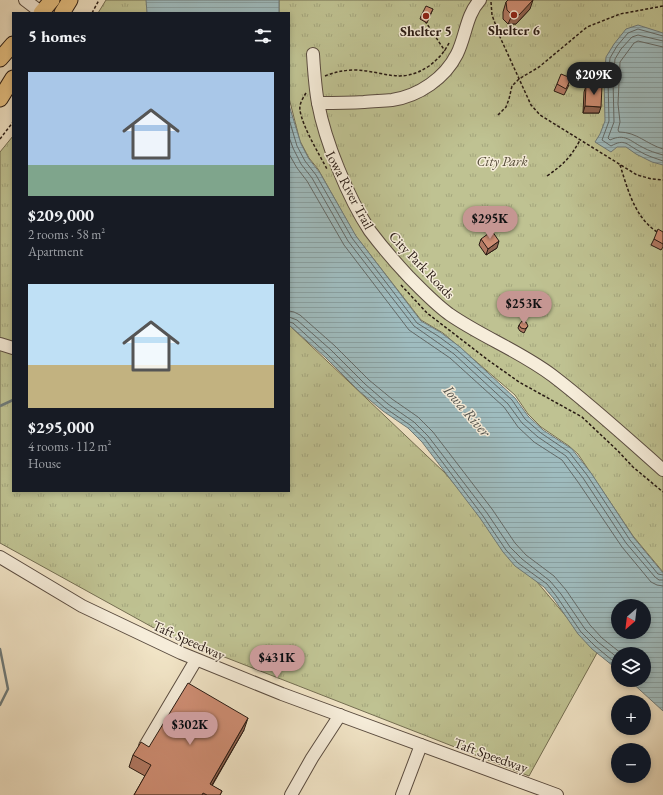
<!DOCTYPE html>
<meta charset="utf-8">
<style>
:root{--surface:#171b24;--page:#20242c;--text:#f1f3f6;--muted:#9ea1a6;--accent:#c59692}
body{margin:0;font-family:"EB Garamond",serif;background:var(--page);color:var(--text);height:100vh;display:flex;flex-direction:column;font-size:15px;white-space:nowrap}
*{box-sizing:border-box;margin:0}
p{font-size:13px;color:var(--muted)}
.icon{flex:none;width:22px;height:22px;fill:none;stroke:currentColor;stroke-width:2;stroke-linecap:round;stroke-linejoin:round}
.map{position:relative;flex:1;overflow:hidden}
.sheet{position:absolute;left:12px;top:12px;width:278px;height:480px;display:flex;flex-direction:column;background:var(--surface);border-radius:0px;box-shadow:0 2px 6px #0003}
.sheet>*{flex:none}
.needle{width:26px;rotate:208deg}
.buttons{position:absolute;left:611px;top:599px;display:grid;gap:8px}
.buttons a{display:grid;place-items:center;width:40px;height:40px;border-radius:50%;background:var(--surface);box-shadow:0 2px 6px #0003;font-size:20px}
.price{position:absolute;translate:-50% -34px;padding:0 9px;border-radius:14px;background:var(--accent);color:#111;font-size:13px;line-height:26px;filter:drop-shadow(0 1px 2px #0008)}
.price::after{content:'';position:absolute;left:50%;top:24px;width:12px;height:9px;margin-left:-6px;background:inherit;clip-path:polygon(0 0,100% 0,50% 100%)}
.price.current{background:#222;color:#fff}
ul{padding:0;list-style:none}
li{display:grid;align-content:center;gap:8px;height:212px;padding:0 16px}
li span{display:grid;place-items:center;height:124px;border-radius:0px;color:#555}
li>.icon{margin-inline-start:auto}
span .icon{width:72px;height:72px;fill:#fffc;stroke-width:1}
li b{font-size:17px}
h2{display:flex;justify-content:space-between;align-items:center;height:48px;padding:0 16px;font-size:17px}
.map>svg:first-child{display:block}
.park{fill:url(#park-tufts);stroke:#746e52}
.water{fill:url(#water-rules);stroke:#6f7b7a;fill-rule:evenodd}
.lines{fill:none;stroke-linecap:round;stroke-linejoin:round}
.shore{stroke:#646b69;stroke-width:1}
.stream{stroke:#6f7b7a;stroke-width:2.5}
.minor-casing{stroke:#5a4c40;stroke-width:14}
.major-casing{stroke:#281a13;stroke-width:17}
.path{stroke:#281a13;stroke-width:1.5;stroke-dasharray:3 2;stroke-linecap:butt}
.minor{stroke:#f6edda;stroke-width:12}
.major{stroke:#e8c283;stroke-width:15}
.wall{fill:#b17963;stroke:#281a13}
.shaded-wall{fill:#906350;stroke:#281a13}
.building{fill:#ce8d73;stroke:#281a13}
.poi-dot{fill:#8f2418;stroke:#f6edda;stroke-width:1.5}
.labels{text-anchor:middle;stroke-width:3;stroke-linejoin:round;paint-order:stroke}
.poi-label{font-size:14px;font-weight:bold;fill:#281a13;stroke:#f6edda}
.park-label{font-size:14px;font-style:italic;fill:#554c39;stroke:#f6edda}
.street-label{font-size:14px;fill:#281a13;stroke:#f6edda}
.water-label{font-size:15px;font-style:italic;fill:#52534f;stroke:#f6edda}
</style>
<div class="map">
<svg width="663" height="795" viewBox="0 0 663 795">
<defs>
<pattern id="park-tufts" width="24" height="20" patternUnits="userSpaceOnUse"><rect width="24" height="20" fill="#bfc292"/><path d="M3 7l-1-3M5 7V3M7 7l1-3M15 17l-1-3M17 17v-4M19 17l1-3" fill="none" stroke="#a4a67d"/></pattern>
<pattern id="water-rules" width="6" height="5" patternUnits="userSpaceOnUse"><rect width="6" height="5" fill="#9fbcbf"/><path d="M0 2.5h6" fill="none" stroke="#89a1a3"/></pattern>
</defs>
<rect width="100%" height="100%" fill="#f1e4c6"/>
<filter id="stains"><feTurbulence type="fractalNoise" baseFrequency=".005" numOctaves="4"/><feColorMatrix values="0 0 0 0 .2 0 0 0 0 .09 0 0 0 0 .02 0 0 0 .5 -.17"/></filter>
<radialGradient id="worn" r=".72"><stop offset=".6" stop-color="#630" stop-opacity="0"/><stop offset="1" stop-color="#630" stop-opacity=".3"/></radialGradient>
<g class="park">
<polygon points="106,0 148,0 148,13 98,13"/>
<polygon points="279,0 663,0 663,572 633,536 578,454 569,446 541,427 528,414 515,395 443,333 421,320 355,235 318,169 309,158 300,141 289,98 289,13 279,13"/>
<polygon points="13,136 13,491 289,491 289,325 445,473 597,653 529,776 163,633 0,543 0,152"/>
</g>
<g class="water">
<polygon points="146,0 279,0 279,13 147,13"/>
<polygon points="638,25 663,33 663,165 652,162 636,154 626,147 617,147 611,152 595,142 600,134 605,121 604,78 606,57 614,44 626,29"/>
<path d="M289 105 301 144 309 159 320 173 356 236 421 321 440 332 460 347 515 398 528 416 543 430 572 449 591 473 634 538 663 573V711L629 680H644V654H618V670L592 649 578 634 554 599 544 587 515 566 503 552 480 518 422 442 408 428 383 411 359 391 325 357 289 325ZM618 606H644V632H618Z"/>
</g>
<g class="lines">
<g class="shore">
<path d="M663 36 638 29 628 33 617 46 610 58 608 79 609 121 602 140 611 146C625 138 627 145 639 151 647 156 655 158 663 161"/>
<path d="M663 41 638 35 632 37 621 49 615 59 613 79 614 122 608 138 610 140C625 133 630 141 642 147 649 151 656 153 663 155"/>
<path d="M663 47 638 41 634 43 620 62 618 104 620 122 618 130 619 132C637 132 646 144 663 149"/>
<polyline points="289,119 297,146 305,161 316,175 352,238 417,323 438,336 457,350 512,400 525,419 541,433 569,452 587,475 630,540 658,574 663,575"/>
<polyline points="289,137 293,148 301,164 312,178 348,241 414,326 454,354 508,404 522,423 538,437 566,456 583,478 626,543 655,577 659,580 663,580"/>
<polyline points="289,154 297,168 307,181 344,245 409,330 450,358 504,407 518,427 534,442 562,460 578,482 622,547 651,582 657,585 663,586"/>
<polyline points="289,311 294,312 300,315 335,346 369,380 392,399 418,417 433,432 492,509 515,543 526,555 554,576 566,590 590,625 602,638 622,654"/>
<polyline points="289,317 297,320 331,350 365,384 388,404 414,422 428,436 487,513 510,547 522,559 550,581 561,594 585,629 598,642 618,658"/>
<polyline points="289,322 293,323 327,354 362,388 385,408 410,425 425,439 483,516 506,550 518,563 547,584 557,597 581,632 595,646 618,665"/>
</g>
<g class="stream">
<polyline points="0,406 13,400"/>
<polyline points="0,649 8,689 0,705"/>
</g>
<g class="minor-casing">
<g id="minor">
<polyline points="25,0 42,13"/>
<path d="M313 54C314 70 315 87 318 103 325 141 348 198 370 231 382 247 395 262 409 277 422 290 434 303 449 314 482 337 520 351 553 376 591 405 627 438 663 470"/>
<path d="M318 103C333 103 348 103 364 102 373 101 382 101 392 100 419 96 445 78 457 54 466 36 466 15 480 0"/>
<polyline points="0,344 13,348"/>
<polyline points="0,557 82,606 181,653 282,694 557,795"/>
<polyline points="145,746 196,660"/>
<polyline points="291,795 312,758 340,715"/>
<polyline points="402,795 421,745"/>
</g>
</g>
<g class="major-casing">
<g id="major">
<polyline points="41,13 52,0"/>
<polyline points="62,13 70,0"/>
<polyline points="0,59 13,44"/>
<polyline points="0,99 13,78"/>
</g>
</g>
<g class="path">
<polyline points="491,2 492,15 500,37 531,105 540,115 637,175 652,179 663,180"/>
<polyline points="92,13 99,0"/>
<polyline points="425,21 445,51"/>
<path d="M325 76C335 72 344 70 355 70 385 71 401 85 429 66 437 60 444 53 449 43"/>
<path d="M306 93C303 98 299 104 300 110 302 126 319 154 327 169"/>
<polyline points="498,115 506,107 509,99 512,86 519,79 539,67 587,27 620,14 663,6"/>
<polyline points="0,139 13,122"/>
<path d="M620 165C628 190 635 219 659 233"/>
<path d="M547 176C563 165 571 157 580 140"/>
<polyline points="401,285 427,313 488,360 519,382 582,417 618,451 633,467 663,492"/>
</g>
<use href="#minor" class="minor"/>
<use href="#major" class="major"/>
</g>
<g class="wall">
<polygon points="506,2 530,9 516,24 508,24 503,19 503,12"/>
<polygon points="433,9 427,23 420,19 421,16"/>
<polygon points="557,84 569,85 564,95 554,91"/>
<polygon points="586,86 599,113 583,113 584,92"/>
<polygon points="663,232 663,247 661,250 651,245 654,239"/>
<polygon points="481,239 497,248 486,255 479,245"/>
<polygon points="519,325 528,326 526,329 524,333 520,331 518,328"/>
<polygon points="244,730 212,786 222,791 220,795 134,795 145,776 129,767 133,755 149,747"/>
</g>
<g class="shaded-wall">
<polygon points="533,0 530,9 516,24 508,24 512,15"/>
<polygon points="585,106 601,107 599,113 583,113"/>
<polygon points="499,241 497,248 486,255 488,249"/>
<polygon points="248,718 244,730 206,795 210,784"/>
</g>
<g class="building">
<polygon points="508,0 533,0 519,15 512,15 507,10 506,2"/>
<polygon points="426,6 433,9 428,19 421,16"/>
<polygon points="561,74 571,78 566,89 557,84"/>
<polygon points="586,86 602,86 601,107 585,106"/>
<polygon points="658,229 663,232 663,244 654,239"/>
<polygon points="492,231 499,241 488,249 481,239"/>
<polygon points="522,321 526,322 528,326 525,329 521,328 519,325"/>
<polygon points="188,683 248,718 210,784 222,791 220,795 207,795 203,793 202,795 134,795 151,765 133,755 141,742 149,747"/>
</g>
<g class="poi-dot">
<circle cx="514" cy="15" r="4"/>
<circle cx="426" cy="16" r="4"/>
</g>
<g class="labels">
<g class="poi-label">
<text x="514" y="35">Shelter 6</text>
<text x="426" y="36">Shelter 5</text>
</g>
<g class="park-label">
<text x="502" y="166">City Park</text>
</g>
<g class="street-label">
<text transform="translate(350 190) rotate(62)" y="5">Iowa River Trail</text>
<text transform="translate(422 265) rotate(46)" y="5">City Park Roads</text>
<text transform="translate(189 640) rotate(24)" y="5">Taft Speedway</text>
<text transform="translate(491 755) rotate(20)" y="5">Taft Speedway</text>
</g>
<g class="water-label">
<text transform="translate(467 411) rotate(49)" y="5">Iowa River</text>
</g>
</g>
<rect width="100%" height="100%" filter="url(#stains)"/>
<rect width="100%" height="100%" fill="url(#worn)"/>
</svg>
<div class="buttons">
<a><svg class="needle" viewBox="-14 -14 28 28"><path d="M0-13l5 13h-10z" fill="#e53935"/><path d="M0 13l5-13h-10z" fill="#9ea1a6"/></svg></a>
<a><svg class="icon" aria-label="layers" viewBox="0 0 24 24"><path d="M12 4l9 5-9 5-9-5zM3 14l9 5 9-5"/></svg></a>
<a>+</a>
<a>−</a>
</div>
<b class="price current" style="left:594px;top:96px">$209K</b>
<b class="price" style="left:490px;top:240px">$295K</b>
<b class="price" style="left:524px;top:325px">$253K</b>
<b class="price" style="left:277px;top:679px">$431K</b>
<b class="price" style="left:190px;top:746px">$302K</b>
<section class="sheet">
<h2>5 homes<svg class="icon" aria-label="filters" viewBox="0 0 24 24"><path d="M4 7h16M4 17h16"/><circle cx="9" cy="7" r="2"/><circle cx="15" cy="17" r="2"/></svg></h2>
<ul>
<li><span style="background:linear-gradient(#a9c7e8 75%,#7fa58c 0)"><svg class="icon" aria-label="home" viewBox="0 0 24 24"><path d="M3 11l9-7 9 7M6 9v11h12V9"/></svg></span><div><b>$209,000</b><p>2 rooms · 58 m²</p><p>Apartment</p></div></li>
<li><span style="background:linear-gradient(#bfe0f5 65%,#c2b280 0)"><svg class="icon" aria-label="home" viewBox="0 0 24 24"><path d="M3 11l9-7 9 7M6 9v11h12V9"/></svg></span><div><b>$295,000</b><p>4 rooms · 112 m²</p><p>House</p></div></li>
</ul>
</section>
</div>
